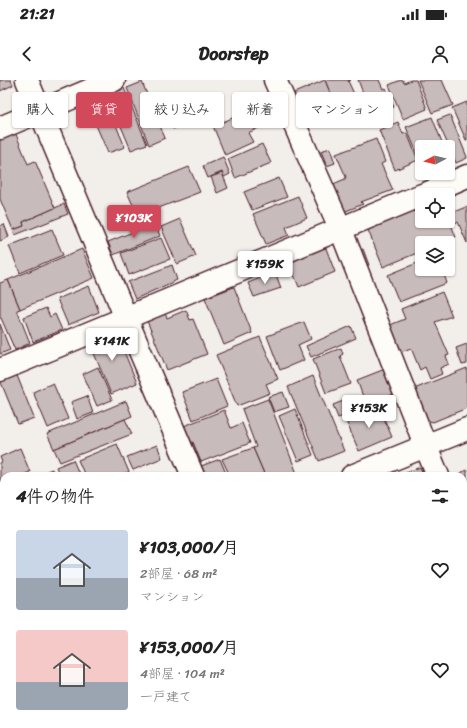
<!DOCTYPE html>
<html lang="ja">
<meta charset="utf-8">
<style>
:root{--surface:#fff;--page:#f6f6f6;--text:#222;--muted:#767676;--accent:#d1495b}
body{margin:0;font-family:Sriracha,"Klee One",sans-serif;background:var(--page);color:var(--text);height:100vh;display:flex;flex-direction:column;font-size:15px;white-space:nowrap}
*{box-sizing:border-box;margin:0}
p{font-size:13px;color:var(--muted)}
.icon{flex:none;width:22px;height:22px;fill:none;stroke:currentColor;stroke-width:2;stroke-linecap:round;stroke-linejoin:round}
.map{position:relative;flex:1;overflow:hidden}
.details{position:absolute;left:0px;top:392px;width:467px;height:256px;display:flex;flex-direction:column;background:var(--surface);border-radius:12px 12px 0 0;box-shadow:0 1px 3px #0004}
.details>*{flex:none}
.hud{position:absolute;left:12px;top:12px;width:443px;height:36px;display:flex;gap:8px}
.needle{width:26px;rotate:263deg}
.tools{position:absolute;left:415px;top:60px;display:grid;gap:8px}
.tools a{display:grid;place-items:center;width:40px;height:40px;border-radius:4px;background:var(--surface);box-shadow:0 1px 3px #0004;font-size:20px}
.price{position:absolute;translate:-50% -34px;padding:0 9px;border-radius:4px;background:#fff;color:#222;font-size:13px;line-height:26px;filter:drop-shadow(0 1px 2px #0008)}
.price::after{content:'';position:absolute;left:50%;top:24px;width:12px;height:9px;margin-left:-6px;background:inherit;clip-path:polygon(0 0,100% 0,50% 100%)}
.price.active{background:var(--accent);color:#fff}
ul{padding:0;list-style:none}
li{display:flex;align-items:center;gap:12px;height:100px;padding:0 16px}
li span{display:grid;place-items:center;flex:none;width:112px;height:80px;border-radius:4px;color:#555}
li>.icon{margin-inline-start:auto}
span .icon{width:48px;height:48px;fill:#fffc;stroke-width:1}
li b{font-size:17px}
h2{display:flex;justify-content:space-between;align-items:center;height:48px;padding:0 16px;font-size:17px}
.tag{padding:0 14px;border-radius:4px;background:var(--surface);box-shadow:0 1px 3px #0004;font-size:14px;line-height:36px}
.tag.active{background:var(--accent);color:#fff}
.status{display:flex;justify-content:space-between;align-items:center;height:28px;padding:0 20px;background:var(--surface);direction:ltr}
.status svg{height:11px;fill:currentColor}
header{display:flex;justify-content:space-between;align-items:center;height:52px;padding:0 16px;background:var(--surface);font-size:18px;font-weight:700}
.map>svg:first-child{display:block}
.building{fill:#c8bbbb;stroke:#4a1f2b}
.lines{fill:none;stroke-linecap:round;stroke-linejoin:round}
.minor-casing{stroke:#4a1f2b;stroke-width:25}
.minor{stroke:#fdfcf7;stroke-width:22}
</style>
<div class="status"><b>21:21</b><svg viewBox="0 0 49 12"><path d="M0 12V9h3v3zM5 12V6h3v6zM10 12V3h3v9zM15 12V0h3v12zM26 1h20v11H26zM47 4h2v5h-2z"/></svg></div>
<header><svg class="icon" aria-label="back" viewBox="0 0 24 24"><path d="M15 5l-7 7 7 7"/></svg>Doorstep<svg class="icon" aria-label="person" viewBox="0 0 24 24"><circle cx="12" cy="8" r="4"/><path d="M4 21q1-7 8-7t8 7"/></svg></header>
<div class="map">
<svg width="467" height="648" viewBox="0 0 467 648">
<rect width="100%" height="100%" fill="#f2efeb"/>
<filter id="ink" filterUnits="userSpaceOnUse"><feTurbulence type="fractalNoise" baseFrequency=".025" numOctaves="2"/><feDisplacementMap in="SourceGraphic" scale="8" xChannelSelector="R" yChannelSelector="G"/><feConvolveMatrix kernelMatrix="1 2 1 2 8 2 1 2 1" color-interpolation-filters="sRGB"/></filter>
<g filter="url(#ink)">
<g class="building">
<polygon points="0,0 11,0 13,5 0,11"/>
<polygon points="325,0 336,27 305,40 294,13"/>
<polygon points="325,0 351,0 348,1 356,18 336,27"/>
<polygon points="358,0 379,0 383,9 386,8 394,27 372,36"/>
<polygon points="401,0 403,0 404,3 411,0 416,0 427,29 403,39 389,5"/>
<polygon points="418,0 442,0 453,25 432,33"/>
<polygon points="142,2 165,58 149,65 127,8"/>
<polygon points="124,8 147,64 131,70 108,15"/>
<polygon points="187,13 198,38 173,49 162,24"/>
<polygon points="467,22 467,60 466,60 452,28"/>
<polygon points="259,27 267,44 248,53 253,62 225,75 213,46"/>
<polygon points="450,35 467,77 467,78 456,83 437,40"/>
<polygon points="432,37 444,67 422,67 422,79 420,80 406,47"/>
<polygon points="113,38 125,67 108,73 96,45"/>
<polygon points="398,42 403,54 407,53 418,80 395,90 379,50"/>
<polygon points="15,52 28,84 35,81 55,128 23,142 24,146 13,150 0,119 0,59"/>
<polygon points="376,59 385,82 381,84 393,110 361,122 363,124 346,131 340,127 331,105 345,99 346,97 336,74"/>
<polygon points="262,64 271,83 235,98 228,79"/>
<polygon points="330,68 335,83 327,86 321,71"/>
<polygon points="223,77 230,94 224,97 222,92 208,98 203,86"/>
<polygon points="189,87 200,112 138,136 127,112"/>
<polygon points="222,93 228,108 217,113 211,97"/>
<polygon points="279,98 287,117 252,130 244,112"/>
<polygon points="298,116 307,138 286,147 289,155 266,164 253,134"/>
<polygon points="422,121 422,141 448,141 448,137 456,157 442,163 422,163 422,171 383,187 368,150 382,144 379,137"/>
<polygon points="64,124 68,134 15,155 13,150 24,146 23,142"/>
<polygon points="466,127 467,128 467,163 458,142 455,143 451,133"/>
<polygon points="180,139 196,176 177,184 161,147"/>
<polygon points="155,143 160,156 113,175 108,162"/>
<polygon points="4,144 9,157 0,161 0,146"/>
<polygon points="52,149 63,175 20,193 9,166"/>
<polygon points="161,158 170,179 129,195 121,173"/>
<polygon points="324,163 335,192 299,207 287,178"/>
<polygon points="82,169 94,198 20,229 8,200"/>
<polygon points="363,169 369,185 363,188 357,171"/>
<polygon points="422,181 422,189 442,189 447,203 399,222 388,195"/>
<polygon points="172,185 177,200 135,219 128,202"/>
<polygon points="275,192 281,208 254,217 248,203"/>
<polygon points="8,200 20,229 17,230 30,263 15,270 1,238 0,238 0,203"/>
<polygon points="89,206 99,232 68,245 57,219"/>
<polygon points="234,207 252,253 224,265 205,218"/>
<polygon points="442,212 452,236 435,242 449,275 446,276 449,284 440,288 442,294 430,299 425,287 420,290 411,268 401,272 390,245 405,239 401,229"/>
<polygon points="46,228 50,237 55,234 62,250 33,262 24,237"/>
<polygon points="163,229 167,238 186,230 190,240 193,239 207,274 167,290 145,236"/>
<polygon points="304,242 311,259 298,265 304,280 280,290 267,256"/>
<polygon points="0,244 10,270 0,274"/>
<polygon points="351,246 356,258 311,277 306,266"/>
<polygon points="109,250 115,264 120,262 137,303 111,314 88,259"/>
<polygon points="260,257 278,299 266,304 270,313 237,326 216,275"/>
<polygon points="467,264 467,284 462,285 456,268"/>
<polygon points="341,268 343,274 340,276 351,304 326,313 313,279"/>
<polygon points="98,287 112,320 97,326 83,294"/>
<polygon points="467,288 467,328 433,342 426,340 414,309"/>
<polygon points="385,289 395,314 366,325 357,300"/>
<polygon points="16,293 34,338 18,344 0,300"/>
<polygon points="313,296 344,371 319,381 288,307"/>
<polygon points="216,299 227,326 193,340 182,312"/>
<polygon points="53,303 68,339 48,348 33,312"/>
<polygon points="283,312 289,327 274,332 268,317"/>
<polygon points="87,316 93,333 77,339 71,322"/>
<polygon points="356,316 361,330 338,338 333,325"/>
<polygon points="268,319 298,396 265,396 253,368 256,367 242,329"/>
<polygon points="126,321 132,336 54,369 47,354"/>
<polygon points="379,327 392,357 359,371 346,341"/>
<polygon points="295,329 313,375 298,381 279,336"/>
<polygon points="224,330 231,348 242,343 250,363 201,382 193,362 191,363 184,346"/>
<polygon points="125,339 132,354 60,382 54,369"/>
<polygon points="117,364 129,392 119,396 85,396 78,380"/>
<polygon points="157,365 162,378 133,390 127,377"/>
<polygon points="20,368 30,392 20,396 4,396 4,406 1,408 4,415 4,422 0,424 0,383 2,382 0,377"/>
<polygon points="253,368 265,396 230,396 222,379"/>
<polygon points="220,379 227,396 205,396 201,386"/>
<polygon points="73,380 80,396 60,396 56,387"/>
<polygon points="420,387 424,396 398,396"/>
<polygon points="52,389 54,396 37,396 37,395"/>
<polygon points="467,390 467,410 463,400 463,396 461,396 460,393"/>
<polygon points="4,434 4,487 0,477 0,435"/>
<polygon points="467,504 467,521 463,522 463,505"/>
<polygon points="467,522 467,537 463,539 463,524"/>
<polygon points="467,547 467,560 463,562 463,549"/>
<polygon points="0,559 4,569 4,600 1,601 0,598"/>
<polygon points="467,586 467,613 463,614 463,588"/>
<polygon points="467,613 467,635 466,635 463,629 463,614"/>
<polygon points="2,622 4,627 4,637 0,639 0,623"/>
<polygon points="4,639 4,644 7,644 9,648 0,648 0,641"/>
<polygon points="43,644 66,644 67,648 40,648 39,646"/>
<polygon points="75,644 105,644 106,648 76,648"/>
<polygon points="107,644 159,644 161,648 151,648 150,646 144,648 109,648"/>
<polygon points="162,644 181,644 182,648 164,648"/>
<polygon points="212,644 235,644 237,648 214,648"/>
<polygon points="246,644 273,644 262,648 254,648 253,646 247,648"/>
<polygon points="327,644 372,644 372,645 364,648 317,648"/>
<polygon points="400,644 426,644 428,648 402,648"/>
<polygon points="431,644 453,644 455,648 433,648"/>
</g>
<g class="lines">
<g class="minor-casing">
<g id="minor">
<polyline points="27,0 126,238 193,396"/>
<polyline points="275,0 341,150 426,367 438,396"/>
<polyline points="0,48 114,0"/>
<polyline points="423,115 467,96"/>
<polyline points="0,290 422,115"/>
<polyline points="352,396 467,349"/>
<polyline points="463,453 467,463"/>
<polyline points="0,543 4,541"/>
<polyline points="463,578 467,576"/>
<polyline points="293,648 303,644"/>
</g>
</g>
<use href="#minor" class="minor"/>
</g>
</g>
</svg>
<div class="tools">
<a><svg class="needle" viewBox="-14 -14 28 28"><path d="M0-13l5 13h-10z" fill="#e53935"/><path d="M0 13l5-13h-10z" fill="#767676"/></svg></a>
<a><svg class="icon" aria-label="locate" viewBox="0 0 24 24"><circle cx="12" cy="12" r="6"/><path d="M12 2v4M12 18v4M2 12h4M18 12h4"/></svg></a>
<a><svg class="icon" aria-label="layers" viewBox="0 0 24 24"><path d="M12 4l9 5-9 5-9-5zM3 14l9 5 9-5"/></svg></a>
</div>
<b class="price active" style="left:134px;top:159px">¥103K</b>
<b class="price" style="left:265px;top:205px">¥159K</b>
<b class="price" style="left:112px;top:282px">¥141K</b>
<b class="price" style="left:369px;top:349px">¥153K</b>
<div class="hud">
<a class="tag">購入</a>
<a class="tag active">賃貸</a>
<a class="tag">絞り込み</a>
<a class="tag">新着</a>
<a class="tag">マンション</a>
</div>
<section class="details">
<h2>4件の物件<svg class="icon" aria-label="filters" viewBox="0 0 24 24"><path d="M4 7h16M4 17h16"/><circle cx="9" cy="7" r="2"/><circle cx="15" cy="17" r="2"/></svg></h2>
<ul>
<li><span style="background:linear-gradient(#c9d6e8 60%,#9aa5b1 0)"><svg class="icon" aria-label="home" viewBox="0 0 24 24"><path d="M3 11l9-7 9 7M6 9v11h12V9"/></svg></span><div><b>¥103,000/月</b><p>2部屋 · 68 m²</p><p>マンション</p></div><svg class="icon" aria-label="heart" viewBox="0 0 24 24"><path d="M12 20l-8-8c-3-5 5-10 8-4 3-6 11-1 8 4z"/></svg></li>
<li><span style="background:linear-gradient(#f6c9c9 65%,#9aa5b1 0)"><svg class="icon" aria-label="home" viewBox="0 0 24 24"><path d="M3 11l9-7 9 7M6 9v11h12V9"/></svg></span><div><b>¥153,000/月</b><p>4部屋 · 104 m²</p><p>一戸建て</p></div><svg class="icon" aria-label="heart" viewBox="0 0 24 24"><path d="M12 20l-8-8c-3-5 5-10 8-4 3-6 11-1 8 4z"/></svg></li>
</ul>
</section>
</div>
